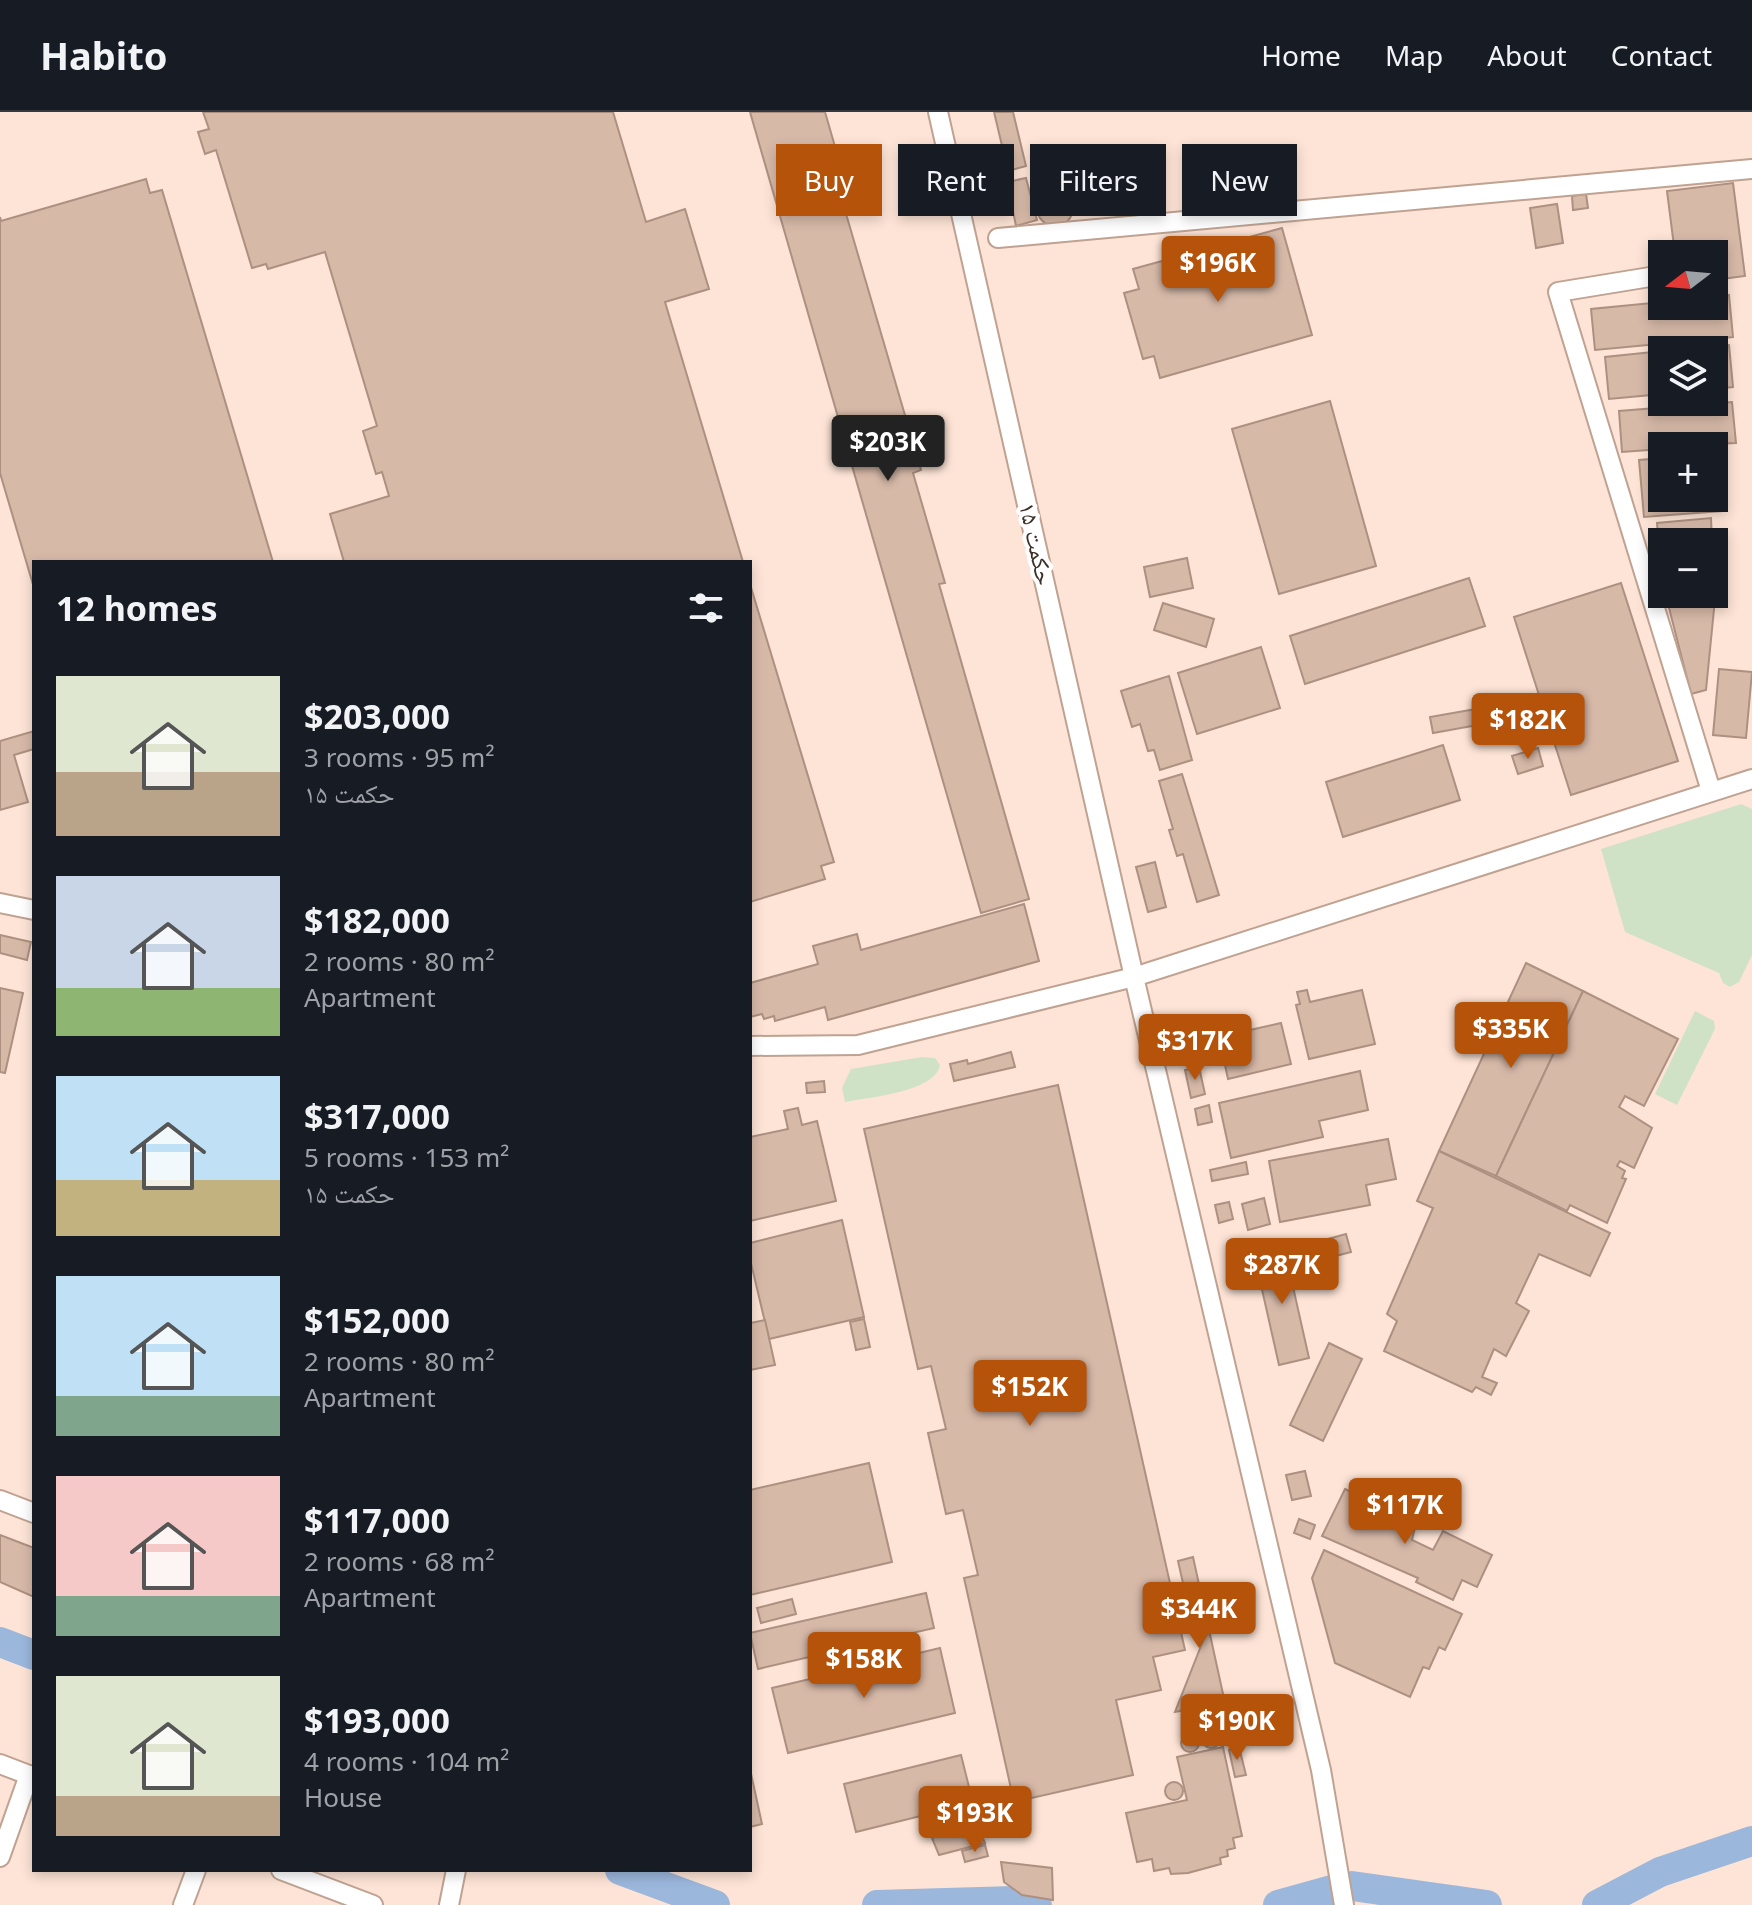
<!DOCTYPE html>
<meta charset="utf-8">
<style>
:root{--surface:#171b24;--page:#20242c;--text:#f1f3f6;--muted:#9ea1a6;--line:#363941;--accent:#b45309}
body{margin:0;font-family:"Noto Sans","Noto Naskh Arabic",sans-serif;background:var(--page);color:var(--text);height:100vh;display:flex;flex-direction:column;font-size:30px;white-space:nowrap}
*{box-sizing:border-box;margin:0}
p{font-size:26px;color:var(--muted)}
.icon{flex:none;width:44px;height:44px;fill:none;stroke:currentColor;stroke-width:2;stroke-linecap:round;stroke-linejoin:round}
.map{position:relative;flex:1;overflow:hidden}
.details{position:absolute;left:32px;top:448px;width:720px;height:1312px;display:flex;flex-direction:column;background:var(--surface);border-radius:0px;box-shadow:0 4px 12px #0003}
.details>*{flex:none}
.top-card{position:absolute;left:776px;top:32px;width:760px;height:72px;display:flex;gap:16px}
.needle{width:52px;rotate:254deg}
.controls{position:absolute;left:1648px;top:128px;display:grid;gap:16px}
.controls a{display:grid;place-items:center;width:80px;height:80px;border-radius:0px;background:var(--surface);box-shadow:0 4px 12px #0003;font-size:40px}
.price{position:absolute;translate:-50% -68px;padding:0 18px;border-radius:8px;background:var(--accent);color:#fff;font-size:26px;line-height:52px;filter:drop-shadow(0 2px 4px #0008)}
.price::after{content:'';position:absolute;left:50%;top:48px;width:24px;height:18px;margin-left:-12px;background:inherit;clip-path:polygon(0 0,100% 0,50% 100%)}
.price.selected{background:#222;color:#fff}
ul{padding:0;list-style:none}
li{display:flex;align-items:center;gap:24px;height:200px;padding:0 24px}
li span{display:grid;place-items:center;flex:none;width:224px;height:160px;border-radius:0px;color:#555}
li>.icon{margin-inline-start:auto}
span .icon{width:96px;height:96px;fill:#fffc;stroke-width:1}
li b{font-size:34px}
h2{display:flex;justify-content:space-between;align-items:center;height:96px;padding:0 24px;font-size:34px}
.chip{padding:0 28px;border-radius:0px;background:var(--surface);box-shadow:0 4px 12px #0003;font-size:28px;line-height:72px}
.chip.selected{background:var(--accent);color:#fff}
header{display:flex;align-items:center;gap:48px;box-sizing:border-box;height:112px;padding:0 40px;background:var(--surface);border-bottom:2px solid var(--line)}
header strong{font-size:38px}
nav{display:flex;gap:44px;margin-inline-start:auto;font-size:28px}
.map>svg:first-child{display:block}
.green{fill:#d0e2c5}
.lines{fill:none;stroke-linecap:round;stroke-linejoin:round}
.river{stroke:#9bb7dc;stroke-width:30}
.building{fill:#d7b9a8;stroke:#ad9080;stroke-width:2}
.minor-casing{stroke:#bfa291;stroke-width:22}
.minor{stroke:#fff;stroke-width:18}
.labels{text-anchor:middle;stroke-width:8;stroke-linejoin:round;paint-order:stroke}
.street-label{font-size:24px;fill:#3b2f28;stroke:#fff}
</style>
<header>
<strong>Habito</strong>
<nav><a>Home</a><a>Map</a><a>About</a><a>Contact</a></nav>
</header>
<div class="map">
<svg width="1752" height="1793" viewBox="0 0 1752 1793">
<rect width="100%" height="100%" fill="#fde4d6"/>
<g class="green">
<polygon points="1741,692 1752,697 1752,843 1739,870 1730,875 1723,871 1719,861 1625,820 1601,737"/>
<polygon points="1695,899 1714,909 1715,917 1677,993 1655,982"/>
<path d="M922 945 935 946 940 953C935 980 870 985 845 990L842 976 851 957Z"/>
</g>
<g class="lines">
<g class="river">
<polyline points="0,1530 34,1543"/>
<polyline points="620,1758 715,1793"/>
<polyline points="1352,1774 1487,1793"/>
<polyline points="877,1793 1014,1789 1037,1793"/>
<polyline points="1278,1793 1332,1778"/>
<polyline points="1597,1793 1660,1760 1752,1729"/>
</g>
</g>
<g class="building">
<polygon points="203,0 613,0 646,110 685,97 709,177 665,190 743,450 344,450 330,402 389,384 382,360 376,362 363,319 377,314 325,140 268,157 266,152 252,156 216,38 205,42 198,20 209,17"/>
<polygon points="750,0 825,0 838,45 830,47 921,358 913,361 945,471 939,472 1029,787 981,801"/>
<polygon points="994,0 1013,0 1026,54 1008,59"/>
<polygon points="1026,66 1037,108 1016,114 1007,70"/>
<polygon points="146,67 150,81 162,78 273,450 34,450 34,476 0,361 0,105 1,109"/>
<polygon points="1733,71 1745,164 1714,168 1714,142 1675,142 1667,79"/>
<circle cx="1055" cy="96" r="18"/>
<polygon points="1586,82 1588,96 1573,98 1572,84"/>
<polygon points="1557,92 1563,131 1536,136 1530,96"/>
<polygon points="1282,116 1312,223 1160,266 1154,244 1143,247 1124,181 1139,177 1133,157"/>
<polygon points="1729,183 1733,225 1595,238 1591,197 1662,190 1662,194 1714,194 1714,185"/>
<polygon points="1729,233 1733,275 1714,277 1714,238 1675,238"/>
<polygon points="1662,239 1662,282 1609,287 1605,245"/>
<polygon points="1330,289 1376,454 1279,482 1232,317"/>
<polygon points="1732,290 1736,331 1662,334 1662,337 1622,340 1619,299"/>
<polygon points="1717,341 1722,399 1644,405 1639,348 1662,346 1662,386 1714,386 1714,342"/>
<polygon points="1711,406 1712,430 1662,430 1662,482 1714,482 1714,472 1715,487 1706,578 1691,582 1668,492 1663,492 1657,411"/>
<polygon points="1187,446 1193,476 1150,485 1144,455"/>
<polygon points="1469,466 1485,514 1305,572 1290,524"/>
<polygon points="1621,471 1678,649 1571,683 1514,505"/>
<polygon points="750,472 834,750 821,754 825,767 750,790"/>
<polygon points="1163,491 1214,507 1206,535 1154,518"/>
<polygon points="1261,535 1280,596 1197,622 1178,561"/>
<polygon points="1719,557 1752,560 1746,626 1713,623"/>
<polygon points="1169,564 1192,648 1160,658 1154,638 1148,639 1140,612 1132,615 1121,579"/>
<polygon points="1476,597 1478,613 1433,621 1430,605"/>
<polygon points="34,619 34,637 14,643 28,690 0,698 0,629"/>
<polygon points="1443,633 1460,688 1343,725 1326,670"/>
<polygon points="1538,636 1543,654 1518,662 1512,644"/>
<polygon points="1182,662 1219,783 1197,790 1183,742 1177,744 1169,718 1173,717 1159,669"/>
<polygon points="1155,750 1166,795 1148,800 1136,755"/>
<polygon points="1024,792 1039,849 828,908 825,895 775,909 774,904 764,907 762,902 750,905 750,871 818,852 813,834 857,822 861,838"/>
<polygon points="0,823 31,830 27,848 0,841"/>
<polygon points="1526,851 1583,879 1496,1064 1439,1039"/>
<polygon points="0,876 23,881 5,961 0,960"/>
<polygon points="1307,878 1310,890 1362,878 1375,932 1309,947 1296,893 1300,892 1297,880"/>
<polygon points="1583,879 1678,927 1644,994 1625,984 1619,995 1652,1016 1634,1056 1620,1049 1617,1054 1625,1059 1622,1066 1626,1067 1607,1111 1570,1093 1567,1099 1496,1064"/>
<polygon points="1281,911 1291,952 1228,967 1219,925"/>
<polygon points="1011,940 1015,955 954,969 950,952 967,948 968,952"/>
<polygon points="1199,955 1205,982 1191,986 1185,958"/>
<polygon points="1360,959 1368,998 1319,1009 1323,1025 1231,1046 1219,991"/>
<polygon points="824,969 825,980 807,981 806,971"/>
<polygon points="1058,973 1185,1538 1153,1545 1161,1578 1116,1588 1133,1663 1014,1690 964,1466 978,1463 963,1398 946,1402 928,1321 946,1317 931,1254 918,1257 864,1017"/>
<polygon points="1209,993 1212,1010 1198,1013 1195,997"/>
<polygon points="798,996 802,1013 817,1009 836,1089 750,1109 750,1025 788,1017 784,999"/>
<polygon points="1388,1027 1396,1067 1366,1073 1370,1093 1280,1110 1269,1049"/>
<polygon points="1439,1039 1610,1121 1590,1164 1539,1142 1516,1191 1529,1199 1506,1244 1494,1237 1482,1265 1497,1271 1491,1283 1476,1275 1472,1280 1384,1239 1397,1209 1387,1202 1433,1096 1417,1089"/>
<polygon points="1246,1050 1248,1062 1212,1069 1210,1058"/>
<polygon points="1264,1086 1270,1112 1248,1118 1242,1092"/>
<polygon points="1229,1090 1233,1107 1219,1111 1215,1093"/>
<polygon points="842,1108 864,1205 769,1227 750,1147 750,1131"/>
<polygon points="1346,1122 1351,1140 1328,1146 1324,1128"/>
<polygon points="1284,1135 1309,1246 1279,1253 1254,1142"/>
<polygon points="864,1207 870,1235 856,1238 850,1210"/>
<polygon points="765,1208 775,1253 750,1258 750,1211"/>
<polygon points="1329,1231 1362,1247 1323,1329 1290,1313"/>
<polygon points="869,1351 892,1450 750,1483 750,1378"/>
<polygon points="1305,1359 1311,1384 1292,1388 1286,1363"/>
<polygon points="1345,1377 1416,1411 1412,1428 1433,1438 1443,1419 1492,1443 1477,1475 1462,1468 1453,1488 1416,1470 1418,1466 1322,1424"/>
<polygon points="1299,1407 1315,1413 1310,1427 1294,1421"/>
<polygon points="0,1423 34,1436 34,1485 0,1470"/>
<polygon points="1324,1438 1462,1502 1445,1538 1439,1535 1429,1557 1423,1555 1410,1585 1335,1551 1312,1466"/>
<polygon points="1193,1445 1225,1591 1175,1600 1208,1516 1194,1520 1178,1449"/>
<polygon points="926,1481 934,1516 758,1557 750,1521"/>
<polygon points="792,1487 796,1502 761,1511 757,1496"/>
<polygon points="940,1536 955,1601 788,1641 772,1576"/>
<polygon points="1234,1613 1239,1629 1225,1632 1221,1617"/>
<circle cx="1211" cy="1627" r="9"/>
<circle cx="1190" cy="1631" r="9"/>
<polygon points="1223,1635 1242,1724 1233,1726 1235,1736 1227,1738 1228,1744 1220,1746 1221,1752 1188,1761 1171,1762 1169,1756 1154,1759 1152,1747 1137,1750 1126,1701 1187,1688 1177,1645"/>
<polygon points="1239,1635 1246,1663 1235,1665 1229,1638"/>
<polygon points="961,1643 973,1691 856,1720 844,1672"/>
<polygon points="750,1657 762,1712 750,1715"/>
<circle cx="1174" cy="1679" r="9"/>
<polygon points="976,1711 985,1731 939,1743 932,1726"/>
<polygon points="985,1733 988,1744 965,1750 962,1739"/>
<polygon points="1001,1750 1052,1756 1053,1788 1022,1783 1004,1770"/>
</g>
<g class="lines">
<g class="minor-casing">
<g id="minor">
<polyline points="938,0 1134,865 1321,1658 1344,1793"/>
<polyline points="998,126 1752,57"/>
<polyline points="1656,164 1558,180 1711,679"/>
<polyline points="0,791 34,798"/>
<polyline points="750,934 858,933 1134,865 1752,667"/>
<polyline points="0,1388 34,1401"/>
<polyline points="0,1652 34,1665"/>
<polyline points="0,1745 29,1663"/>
<polyline points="281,1758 373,1793"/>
<polyline points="183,1793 196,1758"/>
<polyline points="449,1793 456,1758"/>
</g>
</g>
<use href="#minor" class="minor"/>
</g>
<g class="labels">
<g class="street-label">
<text transform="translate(1036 432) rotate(77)" y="8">حکمت ۱۵</text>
</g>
</g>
</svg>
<div class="controls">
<a><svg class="needle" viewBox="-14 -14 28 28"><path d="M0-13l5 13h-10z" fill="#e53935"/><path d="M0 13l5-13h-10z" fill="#9ea1a6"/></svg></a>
<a><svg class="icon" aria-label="layers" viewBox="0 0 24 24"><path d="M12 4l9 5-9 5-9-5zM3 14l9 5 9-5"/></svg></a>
<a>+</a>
<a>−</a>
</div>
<b class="price" style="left:1218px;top:192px">$196K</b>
<b class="price selected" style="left:888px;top:371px">$203K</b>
<b class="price" style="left:1528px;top:649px">$182K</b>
<b class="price" style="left:1511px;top:958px">$335K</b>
<b class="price" style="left:1195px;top:970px">$317K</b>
<b class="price" style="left:1282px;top:1194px">$287K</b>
<b class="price" style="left:1030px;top:1316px">$152K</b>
<b class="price" style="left:1405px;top:1434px">$117K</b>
<b class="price" style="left:1199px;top:1538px">$344K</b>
<b class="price" style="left:864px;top:1588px">$158K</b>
<b class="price" style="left:1237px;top:1650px">$190K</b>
<b class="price" style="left:975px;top:1742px">$193K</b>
<div class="top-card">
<a class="chip selected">Buy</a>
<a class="chip">Rent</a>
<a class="chip">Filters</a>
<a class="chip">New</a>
</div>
<section class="details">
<h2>12 homes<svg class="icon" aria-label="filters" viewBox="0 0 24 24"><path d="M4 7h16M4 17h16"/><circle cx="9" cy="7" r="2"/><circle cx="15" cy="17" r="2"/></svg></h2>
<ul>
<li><span style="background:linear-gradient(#dfe7d0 60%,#b9a48a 0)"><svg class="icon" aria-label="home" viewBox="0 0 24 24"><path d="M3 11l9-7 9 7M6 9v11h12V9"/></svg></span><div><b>$203,000</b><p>3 rooms · 95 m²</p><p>حکمت ۱۵</p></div></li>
<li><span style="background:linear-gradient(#c9d6e8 70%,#8fb573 0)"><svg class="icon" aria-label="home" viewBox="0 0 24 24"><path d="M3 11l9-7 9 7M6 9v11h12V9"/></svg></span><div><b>$182,000</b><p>2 rooms · 80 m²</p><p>Apartment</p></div></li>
<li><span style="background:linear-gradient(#bfe0f5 65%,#c2b280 0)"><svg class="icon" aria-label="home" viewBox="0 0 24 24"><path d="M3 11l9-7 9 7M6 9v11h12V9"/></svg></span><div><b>$317,000</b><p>5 rooms · 153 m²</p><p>حکمت ۱۵</p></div></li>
<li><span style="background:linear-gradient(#bfe0f5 75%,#7fa58c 0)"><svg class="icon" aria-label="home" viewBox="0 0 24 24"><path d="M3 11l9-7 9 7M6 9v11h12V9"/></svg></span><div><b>$152,000</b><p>2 rooms · 80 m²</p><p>Apartment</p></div></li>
<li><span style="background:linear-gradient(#f6c9c9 75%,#7fa58c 0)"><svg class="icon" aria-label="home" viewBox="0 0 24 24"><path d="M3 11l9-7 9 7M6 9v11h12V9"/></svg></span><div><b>$117,000</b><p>2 rooms · 68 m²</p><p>Apartment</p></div></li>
<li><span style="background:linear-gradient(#dfe7d0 75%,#b9a48a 0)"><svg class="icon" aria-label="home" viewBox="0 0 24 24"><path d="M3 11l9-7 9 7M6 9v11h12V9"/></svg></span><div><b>$193,000</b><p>4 rooms · 104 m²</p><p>House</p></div></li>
</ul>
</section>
</div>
